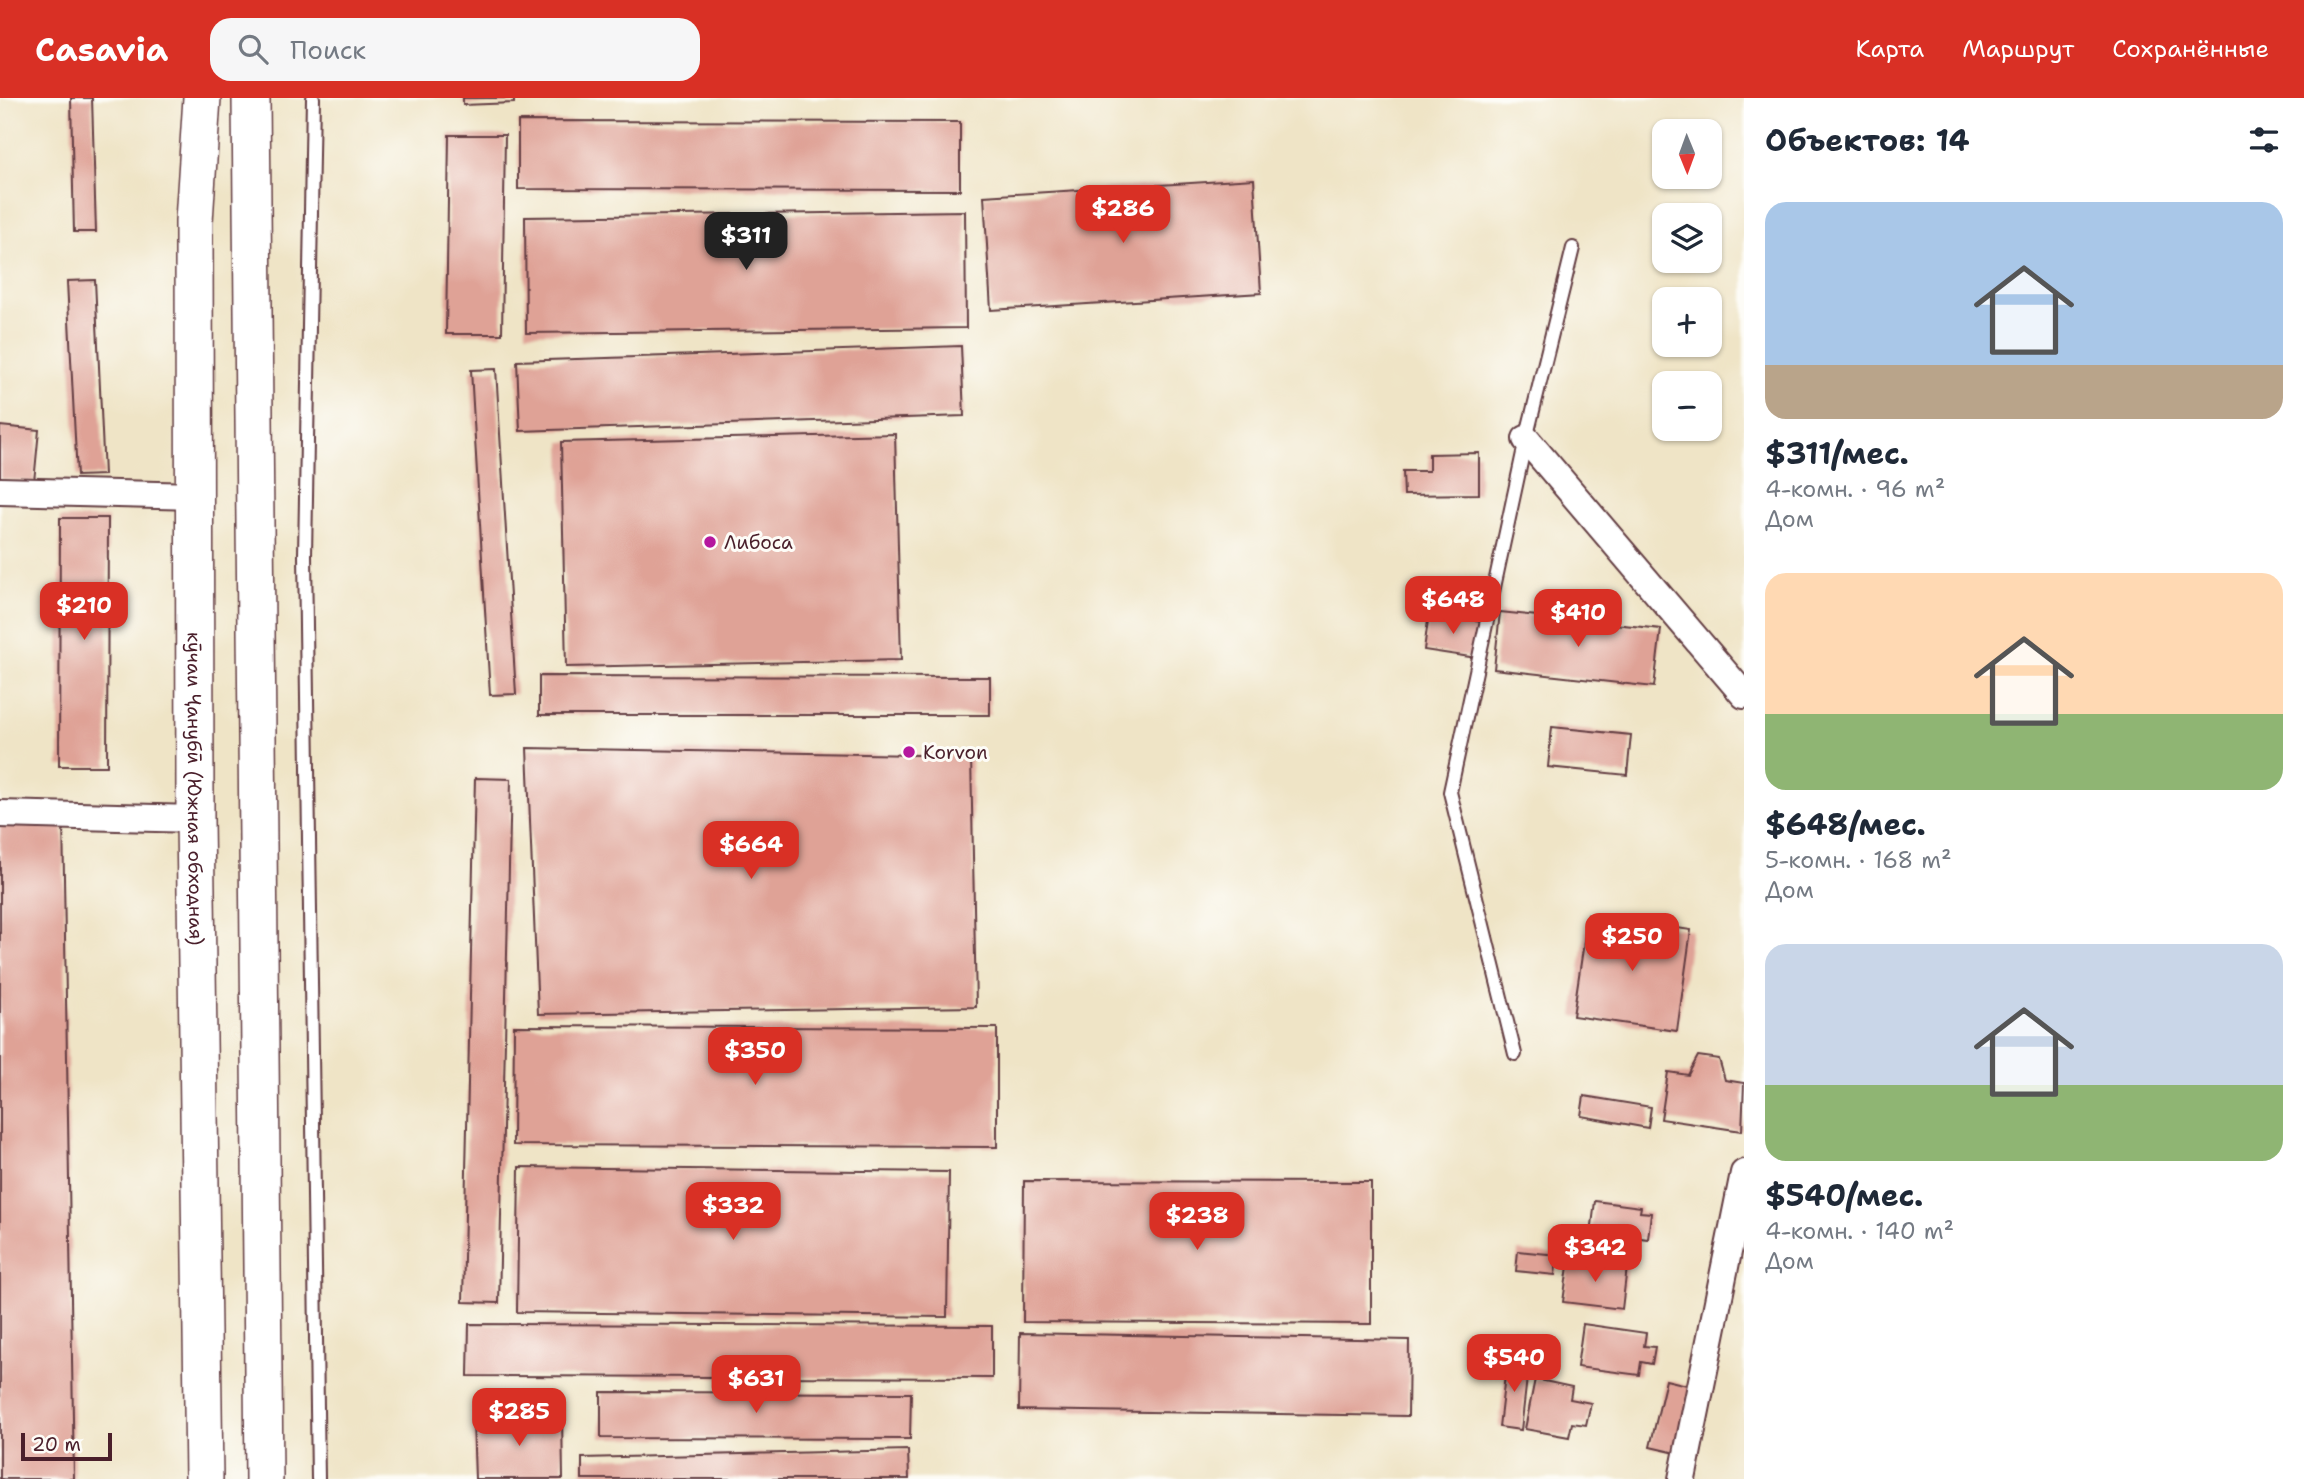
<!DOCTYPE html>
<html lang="ru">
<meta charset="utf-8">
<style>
:root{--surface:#fff;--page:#f6f6f7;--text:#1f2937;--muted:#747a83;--accent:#d93025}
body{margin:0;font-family:"Shantell Sans",sans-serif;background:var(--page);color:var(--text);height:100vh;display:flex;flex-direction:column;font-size:26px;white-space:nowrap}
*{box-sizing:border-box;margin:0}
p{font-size:23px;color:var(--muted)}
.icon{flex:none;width:38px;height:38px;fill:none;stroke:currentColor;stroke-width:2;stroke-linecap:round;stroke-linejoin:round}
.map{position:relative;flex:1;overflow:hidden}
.side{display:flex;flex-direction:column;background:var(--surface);width:560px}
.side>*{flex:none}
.needle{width:46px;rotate:179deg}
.controls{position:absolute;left:1652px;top:21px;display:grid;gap:14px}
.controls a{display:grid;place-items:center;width:70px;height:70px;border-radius:14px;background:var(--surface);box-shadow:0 2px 5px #0004;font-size:35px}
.scale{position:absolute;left:21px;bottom:18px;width:91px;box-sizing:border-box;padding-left:7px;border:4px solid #4a1f2b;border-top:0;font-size:19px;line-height:24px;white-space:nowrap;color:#4a1f2b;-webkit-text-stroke:5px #fdfcf7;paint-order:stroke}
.price{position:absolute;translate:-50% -60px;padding:0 16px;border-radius:14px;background:var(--accent);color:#fff;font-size:23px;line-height:46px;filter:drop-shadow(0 2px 4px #0008)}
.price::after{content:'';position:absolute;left:50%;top:42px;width:21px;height:16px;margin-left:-10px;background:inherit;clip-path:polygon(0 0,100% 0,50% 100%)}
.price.selected{background:#222;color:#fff}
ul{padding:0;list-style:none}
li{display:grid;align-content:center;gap:14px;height:371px;padding:0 21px}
li span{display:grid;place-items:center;height:217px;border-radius:21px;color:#555}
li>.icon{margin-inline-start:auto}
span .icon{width:126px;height:126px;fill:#fffc;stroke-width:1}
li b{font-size:30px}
h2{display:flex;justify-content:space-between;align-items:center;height:84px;padding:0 21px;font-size:30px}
header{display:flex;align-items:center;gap:42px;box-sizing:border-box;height:98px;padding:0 35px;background:var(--accent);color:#fff}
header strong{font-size:33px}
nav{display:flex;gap:38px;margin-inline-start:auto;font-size:24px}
.search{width:490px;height:63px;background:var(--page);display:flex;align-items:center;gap:18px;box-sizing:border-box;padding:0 24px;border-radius:21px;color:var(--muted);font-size:26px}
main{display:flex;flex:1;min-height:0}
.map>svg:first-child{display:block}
.building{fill:#dfa296}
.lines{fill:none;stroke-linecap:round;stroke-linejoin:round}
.service-casing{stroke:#633d42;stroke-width:16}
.minor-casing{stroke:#633d42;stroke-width:30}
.secondary-casing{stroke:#633d42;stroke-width:40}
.service{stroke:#fff;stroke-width:12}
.minor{stroke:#fff;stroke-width:26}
.secondary{stroke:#fff;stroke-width:37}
.poi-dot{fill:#b5179e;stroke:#fdfcf7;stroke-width:2.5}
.labels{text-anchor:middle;stroke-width:6;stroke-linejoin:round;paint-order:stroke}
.poi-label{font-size:19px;fill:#4a1f2b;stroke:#fdfcf7;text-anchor:start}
.street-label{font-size:19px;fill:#4a1f2b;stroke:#fdfcf7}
</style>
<header>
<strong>Casavia</strong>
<div class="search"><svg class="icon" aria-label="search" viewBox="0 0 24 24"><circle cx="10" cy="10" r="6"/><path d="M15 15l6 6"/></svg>Поиск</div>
<nav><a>Карта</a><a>Маршрут</a><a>Сохранённые</a></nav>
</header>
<main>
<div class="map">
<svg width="1744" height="1381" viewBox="0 0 1744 1381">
<rect width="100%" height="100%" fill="#fdfcf7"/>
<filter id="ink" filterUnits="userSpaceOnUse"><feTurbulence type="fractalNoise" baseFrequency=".0143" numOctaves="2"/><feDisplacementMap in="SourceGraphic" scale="14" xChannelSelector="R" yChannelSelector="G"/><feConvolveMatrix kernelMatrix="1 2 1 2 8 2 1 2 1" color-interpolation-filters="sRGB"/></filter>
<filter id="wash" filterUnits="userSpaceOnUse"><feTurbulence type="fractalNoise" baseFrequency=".00686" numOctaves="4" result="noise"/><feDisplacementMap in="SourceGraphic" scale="28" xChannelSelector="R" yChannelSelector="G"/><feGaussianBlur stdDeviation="1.57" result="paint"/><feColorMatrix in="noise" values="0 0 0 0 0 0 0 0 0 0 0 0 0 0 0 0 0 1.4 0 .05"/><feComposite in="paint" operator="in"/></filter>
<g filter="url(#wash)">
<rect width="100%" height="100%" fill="#efe4c6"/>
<g id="blocks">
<g class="building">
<polygon points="71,0 92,0 96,134 74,134"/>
<polygon points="463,0 514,0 514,5 463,7"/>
<polygon points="518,23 960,24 960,92 518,91"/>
<polygon points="449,37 505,37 502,236 446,236"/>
<polygon points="1254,81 1261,195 991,212 984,98"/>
<polygon points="965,113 966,230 526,235 525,119"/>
<polygon points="95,182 104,377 77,378 67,183"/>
<polygon points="961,248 964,318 520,333 517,263"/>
<polygon points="496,271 516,596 490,597 471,272"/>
<polygon points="0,328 39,332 34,384 0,381"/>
<polygon points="895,336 901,562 566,569 561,344"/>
<polygon points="1479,355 1479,396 1404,397 1403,373 1429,373 1429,356"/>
<polygon points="60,420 108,420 107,668 59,668"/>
<polygon points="1500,514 1661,531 1654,589 1494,571"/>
<polygon points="1429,515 1482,523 1477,560 1424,552"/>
<polygon points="539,578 990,579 990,617 539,617"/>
<polygon points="1552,629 1631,637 1627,677 1548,669"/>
<polygon points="527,650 971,658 976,909 538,916"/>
<polygon points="475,680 511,681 499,1205 463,1204"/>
<polygon points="63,720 74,1381 0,1381 0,722"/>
<polygon points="1588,817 1691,832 1677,933 1573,918"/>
<polygon points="514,928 997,930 997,1049 513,1047"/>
<polygon points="1698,958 1719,961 1725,982 1744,985 1742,1033 1661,1021 1668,974 1688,977"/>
<polygon points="1584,998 1651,1009 1648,1030 1581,1018"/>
<polygon points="519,1069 949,1074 947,1219 517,1214"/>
<polygon points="1024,1083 1371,1084 1371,1226 1023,1224"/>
<polygon points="1595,1103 1641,1109 1640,1114 1651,1115 1648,1141 1633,1139 1631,1158 1589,1152"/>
<polygon points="1518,1153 1557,1157 1555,1177 1516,1173"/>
<polygon points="1569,1161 1627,1169 1622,1211 1563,1204"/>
<polygon points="469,1226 992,1228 992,1280 468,1278"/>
<polygon points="1583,1226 1646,1235 1644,1248 1655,1249 1652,1266 1641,1264 1639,1277 1577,1269"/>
<polygon points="1020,1235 1409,1242 1408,1318 1019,1312"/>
<polygon points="1507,1260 1529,1262 1521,1332 1499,1329"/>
<polygon points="1535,1281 1572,1289 1570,1301 1591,1305 1586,1327 1572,1325 1569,1339 1525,1331"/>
<polygon points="1666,1282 1691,1288 1676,1355 1650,1349"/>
<polygon points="601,1294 911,1295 910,1341 601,1340"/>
<polygon points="562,1318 563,1381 475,1381 473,1321"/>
<polygon points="908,1352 909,1381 582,1381 582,1360"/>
</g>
</g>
</g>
<g filter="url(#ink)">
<use href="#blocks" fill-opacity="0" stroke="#633d42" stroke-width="2"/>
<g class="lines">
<g class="service-casing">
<g id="service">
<polyline points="313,0 305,457 318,1381"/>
<polyline points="1515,956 1450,694 1526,341 1573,150"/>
</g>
</g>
<g class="minor-casing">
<g id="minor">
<polyline points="1526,341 1744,597"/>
<polyline points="0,393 196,398"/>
<polyline points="0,716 195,721"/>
<polyline points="1682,1381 1744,1075"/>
</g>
</g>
<g class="secondary-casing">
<g id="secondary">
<path id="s1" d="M202 0 194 123 195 721 204 1381"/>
<polyline points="251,0 264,1381"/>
</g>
</g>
<use href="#service" class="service"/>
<use href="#minor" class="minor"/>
<use href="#secondary" class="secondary"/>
</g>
</g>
<g class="poi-dot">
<circle cx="710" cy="444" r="7"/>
<circle cx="909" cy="654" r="7"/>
</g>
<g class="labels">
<g class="poi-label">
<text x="724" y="451">Либоса</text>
<text x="923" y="661">Korvon</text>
</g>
<g class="street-label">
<text dy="7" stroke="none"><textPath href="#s1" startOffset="691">кӯчаи Ҷанубӣ (Южная обходная)</textPath></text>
</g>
</g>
</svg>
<div class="controls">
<a><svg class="needle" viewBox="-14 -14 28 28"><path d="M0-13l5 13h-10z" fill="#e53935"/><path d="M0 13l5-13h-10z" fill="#747a83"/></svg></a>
<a><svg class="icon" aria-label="layers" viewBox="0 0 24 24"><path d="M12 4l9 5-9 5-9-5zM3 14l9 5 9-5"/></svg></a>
<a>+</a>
<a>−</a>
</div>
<div class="scale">20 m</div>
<b class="price" style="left:1123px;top:147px">$286</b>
<b class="price selected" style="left:746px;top:174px">$311</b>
<b class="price" style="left:1453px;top:538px">$648</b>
<b class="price" style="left:84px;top:544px">$210</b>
<b class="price" style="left:1578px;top:551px">$410</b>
<b class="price" style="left:751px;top:783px">$664</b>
<b class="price" style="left:1632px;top:875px">$250</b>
<b class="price" style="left:755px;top:989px">$350</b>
<b class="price" style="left:733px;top:1144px">$332</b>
<b class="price" style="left:1197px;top:1154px">$238</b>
<b class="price" style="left:1595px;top:1186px">$342</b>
<b class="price" style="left:1514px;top:1296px">$540</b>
<b class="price" style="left:756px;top:1317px">$631</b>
<b class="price" style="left:519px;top:1350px">$285</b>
</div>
<section class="side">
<h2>Объектов: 14<svg class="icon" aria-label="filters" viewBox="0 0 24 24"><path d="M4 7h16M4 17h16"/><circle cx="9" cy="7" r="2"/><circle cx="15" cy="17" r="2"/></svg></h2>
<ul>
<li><span style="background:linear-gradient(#a9c7e8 75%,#b9a48a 0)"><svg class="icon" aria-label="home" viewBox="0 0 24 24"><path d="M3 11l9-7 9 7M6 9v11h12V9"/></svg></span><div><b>$311/мес.</b><p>4-комн. · 96 m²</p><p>Дом</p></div></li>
<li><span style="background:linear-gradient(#ffd9b3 65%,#8fb573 0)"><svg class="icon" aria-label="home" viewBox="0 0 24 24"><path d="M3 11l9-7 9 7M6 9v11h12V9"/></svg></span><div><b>$648/мес.</b><p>5-комн. · 168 m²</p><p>Дом</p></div></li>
<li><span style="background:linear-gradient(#c9d6e8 65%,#8fb573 0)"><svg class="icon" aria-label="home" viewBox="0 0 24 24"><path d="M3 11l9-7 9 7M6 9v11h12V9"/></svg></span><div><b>$540/мес.</b><p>4-комн. · 140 m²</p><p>Дом</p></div></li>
</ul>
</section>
</main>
